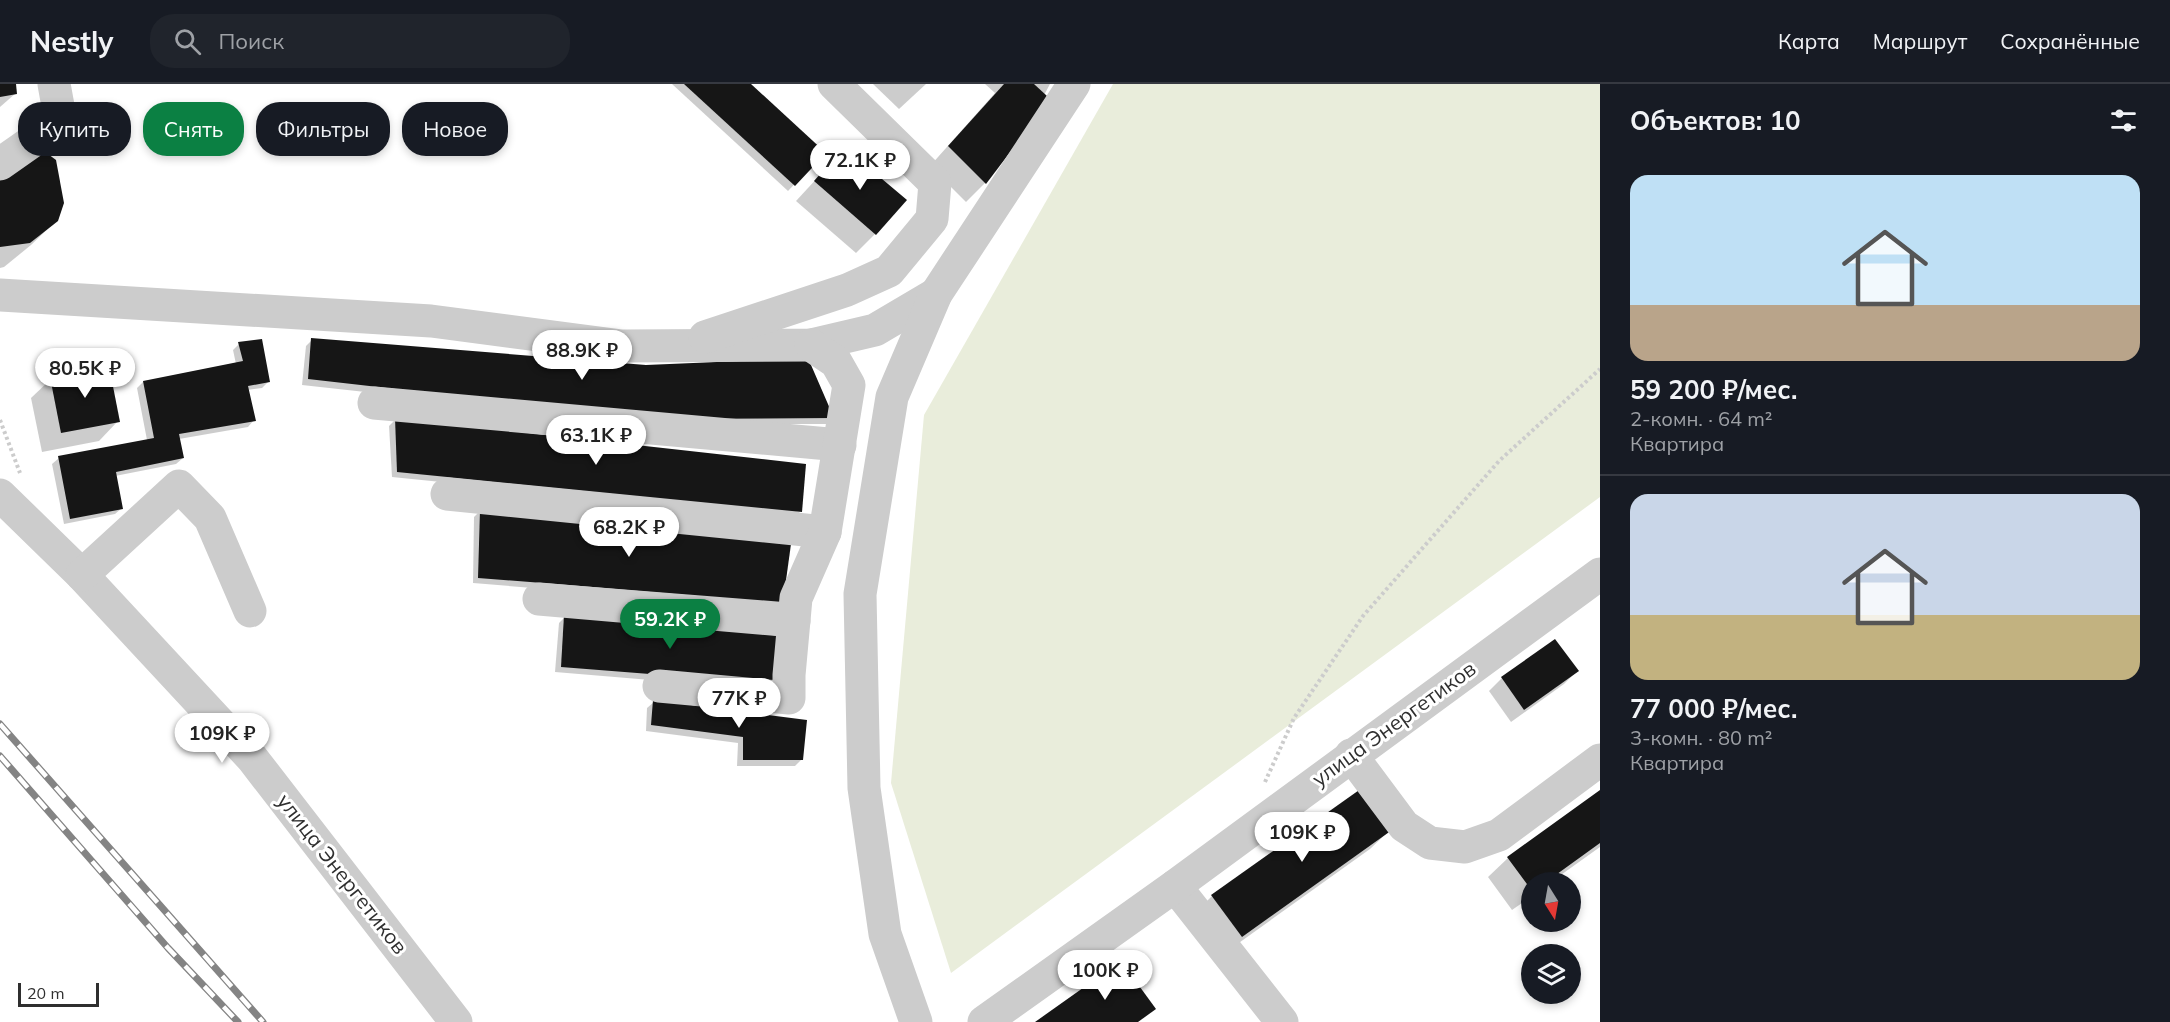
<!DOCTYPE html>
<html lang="ru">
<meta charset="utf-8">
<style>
:root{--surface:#171b24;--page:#20242c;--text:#f1f3f6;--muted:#9ea1a6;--line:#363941;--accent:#0b8043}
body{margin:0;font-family:Mulish,sans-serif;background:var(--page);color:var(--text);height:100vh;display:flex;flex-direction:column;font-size:22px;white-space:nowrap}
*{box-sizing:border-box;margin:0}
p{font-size:20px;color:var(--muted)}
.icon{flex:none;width:33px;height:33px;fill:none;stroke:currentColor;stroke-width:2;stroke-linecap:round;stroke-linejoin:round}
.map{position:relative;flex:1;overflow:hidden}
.panel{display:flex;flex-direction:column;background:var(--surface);width:570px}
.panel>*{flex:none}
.hud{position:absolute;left:18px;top:18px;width:570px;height:54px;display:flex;gap:12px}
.needle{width:39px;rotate:169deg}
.buttons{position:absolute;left:1521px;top:788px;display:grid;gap:12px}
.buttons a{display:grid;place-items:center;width:60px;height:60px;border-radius:50%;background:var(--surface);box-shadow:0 3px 9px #0003;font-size:30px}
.scale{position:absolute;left:18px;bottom:15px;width:81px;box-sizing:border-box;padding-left:6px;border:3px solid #2f2f2f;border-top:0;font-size:16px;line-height:21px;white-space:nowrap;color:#2f2f2f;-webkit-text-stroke:4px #fff;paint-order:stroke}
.price{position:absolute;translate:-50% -51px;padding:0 14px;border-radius:21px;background:#fff;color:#222;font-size:20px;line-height:39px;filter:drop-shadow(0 2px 3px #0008)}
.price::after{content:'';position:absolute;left:50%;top:36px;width:18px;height:14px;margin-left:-9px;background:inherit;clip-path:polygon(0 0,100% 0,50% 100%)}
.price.on{background:var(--accent);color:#fff}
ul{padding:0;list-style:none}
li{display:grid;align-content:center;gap:12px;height:318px;padding:0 30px}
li+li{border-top:2px solid var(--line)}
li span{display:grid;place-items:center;height:186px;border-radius:18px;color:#555}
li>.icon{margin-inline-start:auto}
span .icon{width:108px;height:108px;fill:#fffc;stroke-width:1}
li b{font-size:26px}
h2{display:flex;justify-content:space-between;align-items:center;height:72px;padding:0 30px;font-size:26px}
.chip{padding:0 21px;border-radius:24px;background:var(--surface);box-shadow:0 3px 9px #0003;font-size:21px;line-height:54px}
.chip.on{background:var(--accent);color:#fff}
header{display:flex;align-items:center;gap:36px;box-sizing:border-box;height:84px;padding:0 30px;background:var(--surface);border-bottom:2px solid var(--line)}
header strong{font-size:28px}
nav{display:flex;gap:33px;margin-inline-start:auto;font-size:21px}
.search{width:420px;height:54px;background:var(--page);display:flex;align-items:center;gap:15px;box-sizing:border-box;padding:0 21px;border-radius:24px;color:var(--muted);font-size:22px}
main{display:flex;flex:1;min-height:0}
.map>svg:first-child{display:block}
.green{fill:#e9eddb}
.shadow{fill:#0003}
.building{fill:#161616}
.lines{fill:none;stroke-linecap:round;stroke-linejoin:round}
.path{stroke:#ccc;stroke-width:4;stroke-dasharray:3 3;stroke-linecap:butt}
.minor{stroke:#ccc;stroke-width:33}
.rail-casing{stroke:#848484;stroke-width:7}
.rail{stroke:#fff;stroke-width:4.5;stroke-dasharray:14;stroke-linecap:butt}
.labels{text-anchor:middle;stroke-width:6;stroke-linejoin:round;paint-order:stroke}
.street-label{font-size:21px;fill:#2f2f2f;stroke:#fff}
</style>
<header>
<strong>Nestly</strong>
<div class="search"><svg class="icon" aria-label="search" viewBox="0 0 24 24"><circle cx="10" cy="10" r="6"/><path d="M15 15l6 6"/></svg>Поиск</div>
<nav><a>Карта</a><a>Маршрут</a><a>Сохранённые</a></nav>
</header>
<main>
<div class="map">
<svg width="1600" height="938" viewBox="0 0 1600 938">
<rect width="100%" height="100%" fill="#fff"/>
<polygon class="green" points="1113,0 1600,0 1600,413 951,889 891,699 924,331"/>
<g class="shadow">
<polygon points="0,0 14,0 16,9 0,23"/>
<polygon points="672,0 749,0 824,69 788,107"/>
<polygon points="873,0 926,0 899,25"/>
<polygon points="985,0 1050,0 1026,45 985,99 966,118 930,82 995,9"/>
<polygon points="844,65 875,150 856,169 796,117"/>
<polygon points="0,97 57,136 31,161 4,183 0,184"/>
<polygon points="312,256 833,334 827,340 654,340 302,301 306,262"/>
<polygon points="239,260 269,297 262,304 247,306 254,336 248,343 179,355 183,374 176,380 115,392 122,424 115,430 64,440 52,380 59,374 147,356 137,304 143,298 236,280 233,266"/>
<polygon points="51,295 118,337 99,357 42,368 31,314"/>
<polygon points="396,335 800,428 794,434 392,393 389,342"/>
<polygon points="480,427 781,518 775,524 473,499 474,433"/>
<polygon points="565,533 769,606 555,588 559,539"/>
<polygon points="1555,557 1577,587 1564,600 1511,638 1489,607 1502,594"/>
<polygon points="654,618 802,675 795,682 737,682 738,659 646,647 647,624"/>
<polygon points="1600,708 1600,763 1551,798 1532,798 1532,812 1512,826 1488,793 1508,774"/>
<polygon points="1390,746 1370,765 1222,871 1193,831 1212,812"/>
</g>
<g class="building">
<polygon points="0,0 16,0 17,10 0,13"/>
<polygon points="684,0 751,0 826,69 795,102"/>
<polygon points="1004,0 1034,0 1047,12 1027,46 986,100 948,62"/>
<polygon points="844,63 907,116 876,151 814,97"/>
<polygon points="37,69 48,70 56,76 64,119 58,137 30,159 0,163 0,96"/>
<polygon points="311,254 646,281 808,274 834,334 661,335 308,295"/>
<polygon points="262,255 270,298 248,302 256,337 179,350 184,374 116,388 123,425 70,435 58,372 154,354 143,297 243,277 238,258"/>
<polygon points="109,282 120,338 61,349 50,293"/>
<polygon points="395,334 806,380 802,428 397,388"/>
<polygon points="480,426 791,460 783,518 478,494"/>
<polygon points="564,531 782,552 777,600 561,583"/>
<polygon points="1555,555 1579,587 1524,626 1501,593"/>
<polygon points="653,616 807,636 803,676 743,676 743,653 651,641"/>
<polygon points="1362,704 1392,746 1242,853 1211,811"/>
<polygon points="1600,706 1600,759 1546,798 1532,798 1532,807 1507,773"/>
<polygon points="1121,877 1156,925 1138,938 1035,938"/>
</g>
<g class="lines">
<g class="path">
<polyline points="0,336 20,389"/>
<polyline points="1265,698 1294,634 1363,532 1499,377 1600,285"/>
</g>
<g class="minor">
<polyline points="0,80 47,47 58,22 54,0"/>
<polyline points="0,211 431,237 622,262 811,261 875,246 936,210"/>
<polyline points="705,253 847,206 889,187 932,135 935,99 834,0"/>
<polyline points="374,319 840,361"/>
<polyline points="447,410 825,448"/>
<polyline points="0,411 82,491 252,674 456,938"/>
<polyline points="82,491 179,402 210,434 250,527"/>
<polyline points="539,515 794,537"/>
<polyline points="659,602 789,614 789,591 796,514 825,448 849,301 836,278 811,261"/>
<polyline points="1351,671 1404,742 1430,759 1465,763 1499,751 1600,676"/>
<polyline points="1175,802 1282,938"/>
<polyline points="916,938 885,850 864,704 860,510 892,313 936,210 1074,0"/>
<polyline points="984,938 1175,802 1600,490"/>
</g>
<g class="rail-casing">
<g id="rail">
<polyline points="0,640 263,938"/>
<polyline points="0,672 168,864 238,938"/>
</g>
</g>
<use href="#rail" class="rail"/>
</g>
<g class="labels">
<g class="street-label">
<text transform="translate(1394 640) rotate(-36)" y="7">улица Энергетиков</text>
<text transform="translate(342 790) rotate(52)" y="7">улица Энергетиков</text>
</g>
</g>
</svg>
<div class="buttons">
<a><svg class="needle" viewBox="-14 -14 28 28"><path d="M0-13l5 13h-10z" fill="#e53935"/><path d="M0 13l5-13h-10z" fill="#9ea1a6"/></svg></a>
<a><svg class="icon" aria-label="layers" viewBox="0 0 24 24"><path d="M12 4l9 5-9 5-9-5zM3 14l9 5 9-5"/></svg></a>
</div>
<div class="scale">20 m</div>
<b class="price" style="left:860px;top:107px">72.1K ₽</b>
<b class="price" style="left:582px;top:297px">88.9K ₽</b>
<b class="price" style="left:85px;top:315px">80.5K ₽</b>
<b class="price" style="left:596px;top:382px">63.1K ₽</b>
<b class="price" style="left:629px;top:474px">68.2K ₽</b>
<b class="price on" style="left:670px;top:566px">59.2K ₽</b>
<b class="price" style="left:739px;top:645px">77K ₽</b>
<b class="price" style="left:222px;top:680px">109K ₽</b>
<b class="price" style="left:1302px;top:779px">109K ₽</b>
<b class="price" style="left:1105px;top:917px">100K ₽</b>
<div class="hud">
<a class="chip">Купить</a>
<a class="chip on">Снять</a>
<a class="chip">Фильтры</a>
<a class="chip">Новое</a>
</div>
</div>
<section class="panel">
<h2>Объектов: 10<svg class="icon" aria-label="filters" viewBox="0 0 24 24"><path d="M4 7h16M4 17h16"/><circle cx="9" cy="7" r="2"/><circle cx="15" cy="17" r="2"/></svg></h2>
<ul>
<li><span style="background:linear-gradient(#bfe0f5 70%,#b9a48a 0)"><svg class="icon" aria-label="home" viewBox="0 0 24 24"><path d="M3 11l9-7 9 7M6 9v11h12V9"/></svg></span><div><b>59 200 ₽/мес.</b><p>2-комн. · 64 m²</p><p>Квартира</p></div></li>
<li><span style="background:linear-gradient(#c9d6e8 65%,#c2b280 0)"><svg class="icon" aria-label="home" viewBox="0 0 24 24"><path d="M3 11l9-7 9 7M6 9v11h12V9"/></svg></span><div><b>77 000 ₽/мес.</b><p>3-комн. · 80 m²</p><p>Квартира</p></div></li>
</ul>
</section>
</main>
